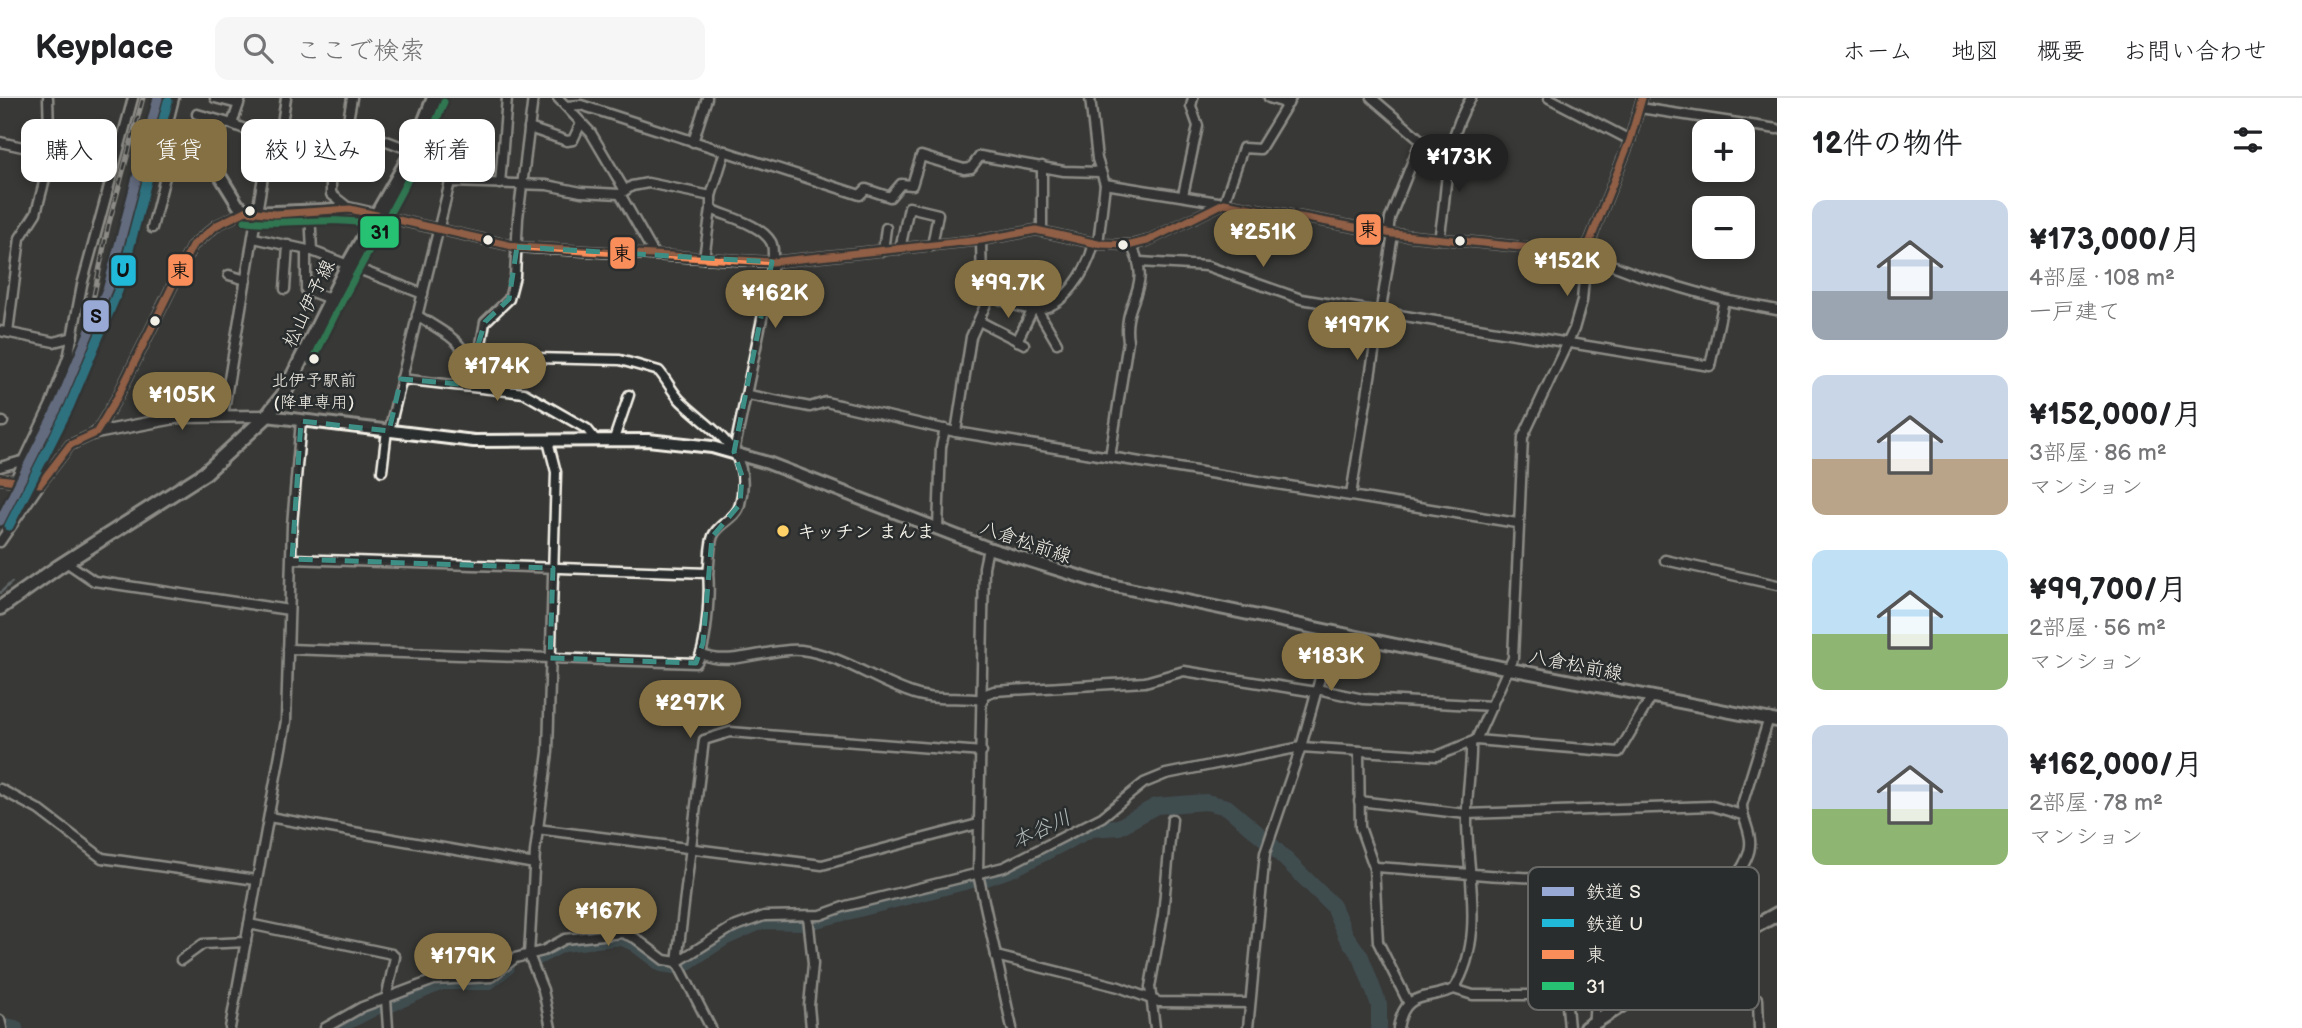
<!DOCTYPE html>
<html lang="ja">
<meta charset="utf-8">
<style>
:root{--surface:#fff;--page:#f6f6f6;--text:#202124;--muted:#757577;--line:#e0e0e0;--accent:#847042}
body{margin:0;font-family:"Balsamiq Sans","Klee One",sans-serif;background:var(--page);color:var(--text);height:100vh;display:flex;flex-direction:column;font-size:26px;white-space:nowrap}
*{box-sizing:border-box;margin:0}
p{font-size:23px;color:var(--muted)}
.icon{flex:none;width:38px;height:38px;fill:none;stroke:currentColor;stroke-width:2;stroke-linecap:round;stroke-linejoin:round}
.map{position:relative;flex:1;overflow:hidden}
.side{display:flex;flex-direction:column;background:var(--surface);width:525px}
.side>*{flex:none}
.hud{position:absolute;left:21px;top:21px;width:665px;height:63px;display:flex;gap:14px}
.controls{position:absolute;left:1692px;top:21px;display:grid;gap:14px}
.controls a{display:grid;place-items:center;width:63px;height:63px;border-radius:14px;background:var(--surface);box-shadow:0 4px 10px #0003;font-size:35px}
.price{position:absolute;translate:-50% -60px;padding:0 16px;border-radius:24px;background:var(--accent);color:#fff;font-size:23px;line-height:46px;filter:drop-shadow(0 2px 4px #0008)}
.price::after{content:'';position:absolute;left:50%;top:42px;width:21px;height:16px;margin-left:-10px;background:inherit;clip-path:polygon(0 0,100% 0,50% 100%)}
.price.on{background:#222;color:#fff}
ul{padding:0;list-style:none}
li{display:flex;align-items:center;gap:21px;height:175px;padding:0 35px}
li span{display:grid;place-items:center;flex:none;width:196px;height:140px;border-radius:14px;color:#555}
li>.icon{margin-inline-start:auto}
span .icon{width:84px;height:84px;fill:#fffc;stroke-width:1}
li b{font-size:30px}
h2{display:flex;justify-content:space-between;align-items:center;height:84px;padding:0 35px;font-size:30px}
.tag{padding:0 24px;border-radius:14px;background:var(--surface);box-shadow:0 4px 10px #0003;font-size:24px;line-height:63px}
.tag.on{background:var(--accent);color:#fff}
header{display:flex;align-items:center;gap:42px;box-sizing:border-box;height:98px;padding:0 35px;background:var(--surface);border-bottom:2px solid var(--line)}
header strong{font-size:33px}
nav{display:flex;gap:38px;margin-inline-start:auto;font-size:24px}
.search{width:490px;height:63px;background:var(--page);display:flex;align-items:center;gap:18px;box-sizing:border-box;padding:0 24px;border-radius:14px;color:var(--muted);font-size:26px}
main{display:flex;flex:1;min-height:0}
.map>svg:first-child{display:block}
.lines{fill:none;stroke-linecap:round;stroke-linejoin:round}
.stream{stroke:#8e9e9f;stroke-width:2.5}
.river{stroke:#4a666e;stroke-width:16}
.minor-casing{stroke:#f4f1e8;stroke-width:13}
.tertiary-casing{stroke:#f4f1e8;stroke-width:15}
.secondary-casing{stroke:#f4f1e8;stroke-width:16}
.primary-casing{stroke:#f4f1e8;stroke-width:18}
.minor{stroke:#2a2d2e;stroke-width:8}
.tertiary{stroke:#2a2d2e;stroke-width:10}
.secondary{stroke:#2a2d2e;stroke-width:10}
.primary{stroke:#2a2d2e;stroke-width:12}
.rail-casing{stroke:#f4f1e8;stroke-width:5}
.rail{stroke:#2a2d2e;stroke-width:2.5;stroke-dasharray:8;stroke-linecap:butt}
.bus-1-casing{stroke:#2a2d2e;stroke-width:12}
.bus-2-casing{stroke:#2a2d2e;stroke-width:12}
.bus-1{stroke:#fa8e5a;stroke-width:7}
.bus-2{stroke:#26c172;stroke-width:7}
.rail-1-casing{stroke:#2a2d2e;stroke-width:14}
.rail-2-casing{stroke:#2a2d2e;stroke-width:14}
.rail-1{stroke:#98a9d6;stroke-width:9}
.rail-2{stroke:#20b9da;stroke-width:9}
.marked{fill:none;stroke:#3d8f86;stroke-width:5;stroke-dasharray:14 9;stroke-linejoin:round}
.bus-dot{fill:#f4f1e8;stroke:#2a2d2e;stroke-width:2.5}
.poi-dot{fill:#ffd166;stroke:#2a2d2e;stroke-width:2.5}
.labels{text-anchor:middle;stroke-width:5;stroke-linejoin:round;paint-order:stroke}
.bus-label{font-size:17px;fill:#f4f1e8;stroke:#2a2d2e}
.street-label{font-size:19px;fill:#f4f1e8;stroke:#2a2d2e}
.poi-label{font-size:19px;font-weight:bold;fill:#f4f1e8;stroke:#2a2d2e;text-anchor:start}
.water-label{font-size:21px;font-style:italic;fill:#b0b9b7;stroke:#2a2d2e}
.key{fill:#2a2d2e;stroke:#676866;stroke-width:2}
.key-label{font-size:19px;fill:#f4f1e8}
.line-badge{stroke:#2a2d2e;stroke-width:2.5}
.pale-badge-label{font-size:19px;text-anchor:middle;font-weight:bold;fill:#111}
</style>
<header>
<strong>Keyplace</strong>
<div class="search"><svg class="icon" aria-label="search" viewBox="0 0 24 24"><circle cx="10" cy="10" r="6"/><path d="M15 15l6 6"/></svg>ここで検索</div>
<nav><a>ホーム</a><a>地図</a><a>概要</a><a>お問い合わせ</a></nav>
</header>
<main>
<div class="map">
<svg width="1777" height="930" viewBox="0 0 1777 930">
<rect width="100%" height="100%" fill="#383836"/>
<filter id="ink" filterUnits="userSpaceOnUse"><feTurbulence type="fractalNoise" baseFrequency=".0143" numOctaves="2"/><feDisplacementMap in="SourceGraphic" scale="14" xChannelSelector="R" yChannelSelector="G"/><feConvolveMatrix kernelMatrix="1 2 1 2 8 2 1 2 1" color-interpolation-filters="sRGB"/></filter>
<g filter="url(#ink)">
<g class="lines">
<polyline class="stream" points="0,495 12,484"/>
<g class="river">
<polyline points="1272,748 1333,808 1346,838 1361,859 1379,907 1379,930"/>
<polyline points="986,780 1014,770 1091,731 1119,729 1156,708 1206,704 1227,709 1266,742"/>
<polyline points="812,823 972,782"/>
<polyline points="534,861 563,846 620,839 634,845 662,866 675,868"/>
<polyline points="684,866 724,840 762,823 803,824"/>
<polyline points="391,906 442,884 488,884 507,869"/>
<polyline points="6,928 15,930"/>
<polyline points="335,930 380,907"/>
</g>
<g class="minor-casing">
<g id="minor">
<polyline points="215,0 238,6"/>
<polyline points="558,0 591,35 624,91"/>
<polyline points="1090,0 1097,61 1105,86 1098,146"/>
<polyline points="1269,0 1288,6"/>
<polyline points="1372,0 1421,42 1449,47"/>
<polyline points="1549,0 1630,42"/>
<polyline points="566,8 581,7 860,97 866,91 890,99 901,86 912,87 921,58 964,71 971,70 980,58 1064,73 1100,74"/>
<polyline points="1640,10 1777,31"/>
<polyline points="197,16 229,25"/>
<polyline points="49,26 85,35"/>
<polyline points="347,28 413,53"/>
<polyline points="529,30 567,43 573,42 581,25"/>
<polyline points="0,44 113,69"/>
<polyline points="693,44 707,0"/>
<polyline points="268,49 331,62 335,60 347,28 352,0"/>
<polyline points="278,51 286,0"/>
<polyline points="45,53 49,33 48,0"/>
<path d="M725 53 711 98V111C728 119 761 126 771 144 775 151 772 165 772 173L734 354"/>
<polyline points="331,62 331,96 350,111"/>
<polyline points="211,63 224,24"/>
<polyline points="1042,68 1042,132"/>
<polyline points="500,86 507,0"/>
<polyline points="1105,86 1224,105 1243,50 1260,51 1291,0"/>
<polyline points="620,96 654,156"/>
<polyline points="1183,97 1198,28 1191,8 1193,0"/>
<polyline points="310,113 312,153"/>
<polyline points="376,117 517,149 772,164 981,142 1036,132 1098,146 1131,147 1147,143 1224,105 1393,136 1572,154 1583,153 1590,143 1630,42 1642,0"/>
<polyline points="152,130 170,59 166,32 174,0"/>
<polyline points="1388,135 1390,120 1421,42"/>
<polyline points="254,140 312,153 423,196"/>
<path d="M1439 141C1449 89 1442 47 1471 0"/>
<polyline points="900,151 909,109 938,116 932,148"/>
<polyline points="306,152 306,192 330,201"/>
<polyline points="883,153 886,130"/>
<polyline points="704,160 711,111"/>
<polyline points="1140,164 1207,168 1301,201 1710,268 1724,202 1641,178 1586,157"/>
<polyline points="229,177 246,182"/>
<polyline points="285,191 288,147"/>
<path d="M990 197C1003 202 1019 211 1033 211 1064 213 1088 171 1094 145"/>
<polyline points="1724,202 1777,212"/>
<polyline points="1037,211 1057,245"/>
<path d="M417 217C451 240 470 243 472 287"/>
<polyline points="979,223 1024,246"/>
<polyline points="0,233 54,244 73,239"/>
<polyline points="8,234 20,140 36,115 52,54"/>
<polyline points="1017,243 1033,211"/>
<polyline points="401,281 524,295 587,331 595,341"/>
<polyline points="748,297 810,309 826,304 956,334 1517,425"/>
<polyline points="223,317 268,49 247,32 232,26 241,0"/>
<polyline points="0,324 3,324"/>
<polyline points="389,333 450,84 547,87 581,94 620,96 632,88 648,85 711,98"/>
<polyline points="956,334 971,239 990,197 982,187 981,142"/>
<polyline points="614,341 629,297"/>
<polyline points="548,343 556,374 548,654 535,754 529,857 543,892 551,930"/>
<path d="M1110 359 1128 243C1121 202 1155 191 1131 147"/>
<polyline points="0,369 25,362"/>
<polyline points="382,373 387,332"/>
<polyline points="0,381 40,386 70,347 96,335 118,298 192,148 217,127 246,113"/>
<polyline points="15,382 51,306 69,256 82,187 133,0"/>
<polyline points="1351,397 1393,136"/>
<polyline points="938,430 941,349 945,331"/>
<polyline points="0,444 40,386"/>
<polyline points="988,450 984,469 978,776 1012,930"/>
<path d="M292 461 708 475C710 464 709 448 713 438 718 425 737 421 740 406 754 352 713 334 681 303 672 294 667 282 659 273L620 262 534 260 528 265 479 257 485 224 509 201 515 178 518 120 533 0"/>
<polyline points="1665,462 1777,487"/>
<polyline points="66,464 94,483 289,512"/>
<path d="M288 551 696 565C707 553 710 493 708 475"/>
<path d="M701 556C730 570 770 549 801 552 841 557 872 581 909 594 934 604 958 598 983 602"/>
<polyline points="1317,591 1363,601 1492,608"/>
<polyline points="983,597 994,593 1145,584 1184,573 1316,594"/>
<polyline points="1476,642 1619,654 1652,598"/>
<polyline points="1359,653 1360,729 1374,769"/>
<polyline points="0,691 39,712 102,760 256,782"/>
<polyline points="1359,703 1466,716 1712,708 1742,717"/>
<polyline points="269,719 535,766"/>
<polyline points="537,731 822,767 978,726"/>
<polyline points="808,818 813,866 809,908 811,930"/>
<polyline points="1690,820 1688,851 1701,874 1733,873"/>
<polyline points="249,826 392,856 395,859 386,901 388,930"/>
<polyline points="996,858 1119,889 1159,904 1250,905"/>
<polyline points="181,862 203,846 246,844"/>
<polyline points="1454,891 1473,897 1566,897"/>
<polyline points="1758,901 1759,930"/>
<path d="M1408 904 1378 844 1374 769C1440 773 1506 780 1571 781 1583 781 1596 779 1608 780 1625 781 1636 802 1650 810 1661 816 1679 822 1691 819 1711 815 1749 769 1750 748 1752 734 1742 722 1742 707L1769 620"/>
<polyline points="0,922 2,930"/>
<path d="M1594 925C1590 877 1645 840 1688 847"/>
<polyline points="230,930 286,623 292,427 301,323"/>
<polyline points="325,930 362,909 434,882 491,879 515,860 543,853 565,841 622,835 635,840 664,862 677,864 731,830 764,818 821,817 846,808 1004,769 1102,719 1144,685 1166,676 1301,649 1437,658 1476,642 1513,560 1523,339 1574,231 1582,203 1586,158"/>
<polyline points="711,930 677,864 704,642 730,634 982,654"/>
<polyline points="1155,930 1150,889 1163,817 1172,721"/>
<polyline points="1248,930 1265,755 1301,649 1333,533"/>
<path d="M1398 930C1405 892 1424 903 1454 891 1486 840 1467 777 1467 721 1466 695 1472 670 1471 645"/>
<polyline points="1569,930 1566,897 1583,840 1592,780"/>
</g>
</g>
<g class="tertiary-casing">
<polyline id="tertiary" points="96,335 180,319 267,318"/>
</g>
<g class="secondary-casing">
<g id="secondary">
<polyline points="170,49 211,63 238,107 251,115 350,111 376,117"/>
<polyline points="267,318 474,343 648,342 712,349 768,365 988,450 1101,485 1510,571 1777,623"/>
</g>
</g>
<g class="primary-casing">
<g id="primary">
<polyline points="0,510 58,469 205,375 267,318 284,296 347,169 413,53 434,0"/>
<polyline points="1586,930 1660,882 1777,816"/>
</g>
</g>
<use href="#minor" class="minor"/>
<use href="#tertiary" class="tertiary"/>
<use href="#secondary" class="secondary"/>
<use href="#primary" class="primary"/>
<g class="rail-casing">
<polyline id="rail" points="91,212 108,129 143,0"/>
</g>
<use href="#rail" class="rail"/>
<g class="bus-1-casing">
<g id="bus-1">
<polyline points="246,113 275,116 350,111 517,149 772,164 981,142 1036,132 1098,146 1131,147 1147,143 1224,105 1393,136 1572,154 1583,153 1590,143 1630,42 1642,0"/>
<polyline points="0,381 40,386 70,347 96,335 118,298 192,148 217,127 246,113"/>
</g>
</g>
<g class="bus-2-casing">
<g id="bus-2">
<path d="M245 123C288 128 331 117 374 127"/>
<path d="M313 263C352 174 408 94 444 4"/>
</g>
</g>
<use href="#bus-1" class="bus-1"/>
<use href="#bus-2" class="bus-2"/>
<g class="rail-1-casing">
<polyline id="rail-1" points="0,423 60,304 108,189 158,0"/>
</g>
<g class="rail-2-casing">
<polyline id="rail-2" points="9,428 69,309 118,193 168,3"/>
</g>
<use href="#rail-1" class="rail-1"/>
<use href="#rail-2" class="rail-2"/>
</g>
</g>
<path d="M0 0H1777V930H0ZM517 149 772 164 734 354 742 378 740 406 712 439 703 545 696 565 550 560 553 470 292 461 301 323 389 333 401 281 472 287V266L485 224 509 201Z" fill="#383836" fill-opacity=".55" fill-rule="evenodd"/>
<path class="marked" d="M517 149 772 164 734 354 742 378 740 406 712 439 703 545 696 565 550 560 553 470 292 461 301 323 389 333 401 281 472 287V266L485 224 509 201Z"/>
<g class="bus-dot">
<circle cx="250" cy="113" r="6"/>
<circle cx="488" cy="142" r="6"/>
<circle cx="1460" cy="143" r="6"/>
<circle cx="1123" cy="147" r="6"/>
<circle cx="155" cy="223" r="6"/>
<circle cx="314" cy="261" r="6"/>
</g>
<circle class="poi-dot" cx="783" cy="433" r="7"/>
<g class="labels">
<g class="bus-label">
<text x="314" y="288">北伊予駅前<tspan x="314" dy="22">(降車専用)</tspan></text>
</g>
<g class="street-label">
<text transform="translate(308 205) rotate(-64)" y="7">松山伊予線</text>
<text transform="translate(1026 443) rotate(19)" y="7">八倉松前線</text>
<text transform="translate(1576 566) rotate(11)" y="7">八倉松前線</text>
</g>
<g class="poi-label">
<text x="797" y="440">キッチン まんま</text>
</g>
<g class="water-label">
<text transform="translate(1041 731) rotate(-25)" y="7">本谷川</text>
</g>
</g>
<rect x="1528" y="769" width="231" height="143" rx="10" class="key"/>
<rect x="1542" y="789" width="32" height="9" fill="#98a9d6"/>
<rect x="1542" y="821" width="32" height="8" fill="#20b9da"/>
<rect x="1542" y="852" width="32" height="9" fill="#fa8e5a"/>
<rect x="1542" y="884" width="32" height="8" fill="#26c172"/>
<g class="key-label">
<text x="1586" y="800">鉄道 S</text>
<text x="1586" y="832">鉄道 U</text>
<text x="1586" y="863">東</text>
<text x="1586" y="895">31</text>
</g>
<g class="line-badge">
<rect x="1355" y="115" width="27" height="33" rx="7" fill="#fa8e5a"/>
<rect x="359" y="117" width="41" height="34" rx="7" fill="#26c172"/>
<rect x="609" y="138" width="27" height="34" rx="7" fill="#fa8e5a"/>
<rect x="167" y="155" width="27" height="34" rx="7" fill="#fa8e5a"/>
<rect x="110" y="156" width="27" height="33" rx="7" fill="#20b9da"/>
<rect x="82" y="201" width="28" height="34" rx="7" fill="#98a9d6"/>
</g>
<g class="pale-badge-label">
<text x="1368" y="138">東</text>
<text x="380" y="141">31</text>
<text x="622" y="162">東</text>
<text x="180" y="179">東</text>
<text x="123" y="179">U</text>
<text x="96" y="225">S</text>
</g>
</svg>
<div class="controls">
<a>+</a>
<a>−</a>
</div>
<b class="price on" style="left:1459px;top:96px">¥173K</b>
<b class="price" style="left:1263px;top:171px">¥251K</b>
<b class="price" style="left:1567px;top:200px">¥152K</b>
<b class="price" style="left:1008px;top:222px">¥99.7K</b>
<b class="price" style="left:775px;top:232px">¥162K</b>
<b class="price" style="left:1357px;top:264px">¥197K</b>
<b class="price" style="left:497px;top:305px">¥174K</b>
<b class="price" style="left:182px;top:334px">¥105K</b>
<b class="price" style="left:1331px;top:595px">¥183K</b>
<b class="price" style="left:690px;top:642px">¥297K</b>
<b class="price" style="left:608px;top:850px">¥167K</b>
<b class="price" style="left:463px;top:895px">¥179K</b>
<div class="hud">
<a class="tag">購入</a>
<a class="tag on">賃貸</a>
<a class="tag">絞り込み</a>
<a class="tag">新着</a>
</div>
</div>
<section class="side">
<h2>12件の物件<svg class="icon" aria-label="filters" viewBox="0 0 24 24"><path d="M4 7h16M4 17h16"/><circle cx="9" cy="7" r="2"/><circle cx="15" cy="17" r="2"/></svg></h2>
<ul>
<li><span style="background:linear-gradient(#c9d6e8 65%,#9aa5b1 0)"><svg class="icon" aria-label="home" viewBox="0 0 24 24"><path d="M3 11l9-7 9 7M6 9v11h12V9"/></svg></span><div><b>¥173,000/月</b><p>4部屋 · 108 m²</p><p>一戸建て</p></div></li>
<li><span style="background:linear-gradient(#c9d6e8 60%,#b9a48a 0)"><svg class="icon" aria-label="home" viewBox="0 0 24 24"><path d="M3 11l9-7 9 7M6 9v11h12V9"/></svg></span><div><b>¥152,000/月</b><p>3部屋 · 86 m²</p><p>マンション</p></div></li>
<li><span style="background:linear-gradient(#bfe0f5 60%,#8fb573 0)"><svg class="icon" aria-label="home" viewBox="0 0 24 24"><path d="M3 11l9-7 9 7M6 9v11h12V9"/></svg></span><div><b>¥99,700/月</b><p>2部屋 · 56 m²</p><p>マンション</p></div></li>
<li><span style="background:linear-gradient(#c9d6e8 60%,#8fb573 0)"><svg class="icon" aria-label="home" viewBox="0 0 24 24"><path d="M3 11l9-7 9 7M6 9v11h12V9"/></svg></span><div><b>¥162,000/月</b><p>2部屋 · 78 m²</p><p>マンション</p></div></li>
</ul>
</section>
</main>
